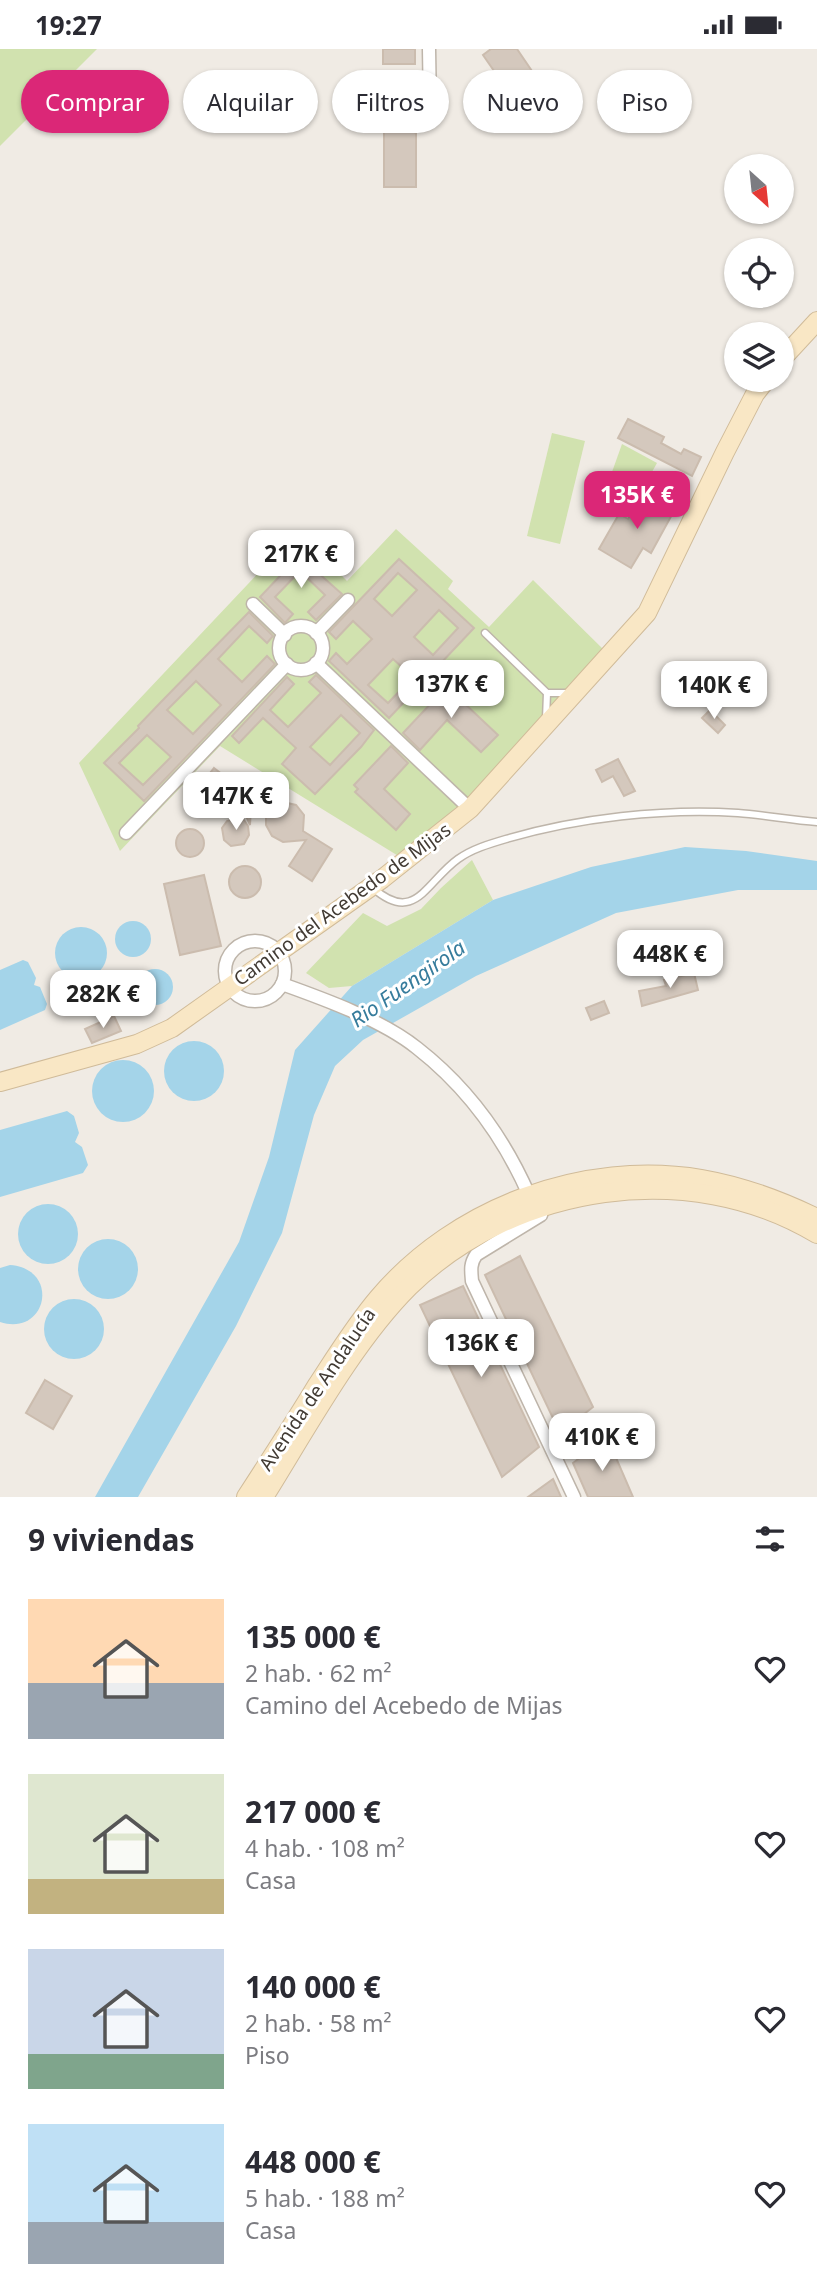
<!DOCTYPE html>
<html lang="es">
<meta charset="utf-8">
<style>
:root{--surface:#fff;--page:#f7f7f7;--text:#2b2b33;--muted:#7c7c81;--accent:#db2777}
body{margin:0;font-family:"Noto Sans",sans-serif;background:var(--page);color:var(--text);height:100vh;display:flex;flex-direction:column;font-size:26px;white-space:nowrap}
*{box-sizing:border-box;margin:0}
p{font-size:23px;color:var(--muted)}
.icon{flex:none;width:38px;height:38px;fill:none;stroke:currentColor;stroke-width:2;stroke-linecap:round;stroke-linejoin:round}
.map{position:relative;height:1448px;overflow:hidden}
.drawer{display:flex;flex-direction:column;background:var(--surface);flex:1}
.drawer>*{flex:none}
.banner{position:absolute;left:21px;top:21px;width:775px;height:63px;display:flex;gap:14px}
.needle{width:46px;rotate:153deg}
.tools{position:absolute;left:724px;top:105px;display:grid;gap:14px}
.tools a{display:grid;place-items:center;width:70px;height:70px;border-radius:50%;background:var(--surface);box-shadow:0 2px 5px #0004;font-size:35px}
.price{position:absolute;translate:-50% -60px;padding:0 16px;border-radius:14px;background:#fff;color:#222;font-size:23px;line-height:46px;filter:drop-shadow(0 2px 4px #0008)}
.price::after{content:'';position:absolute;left:50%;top:42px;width:21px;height:16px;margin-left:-10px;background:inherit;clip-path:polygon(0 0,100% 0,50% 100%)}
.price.on{background:var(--accent);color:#fff}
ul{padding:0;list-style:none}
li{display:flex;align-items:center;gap:21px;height:175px;padding:0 28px}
li span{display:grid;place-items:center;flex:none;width:196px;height:140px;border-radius:0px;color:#555}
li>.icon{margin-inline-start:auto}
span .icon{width:84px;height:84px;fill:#fffc;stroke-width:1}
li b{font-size:30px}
h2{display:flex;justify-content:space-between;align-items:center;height:84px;padding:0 28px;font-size:30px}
.tag{padding:0 24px;border-radius:32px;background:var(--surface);box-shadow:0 2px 5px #0004;font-size:24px;line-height:63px}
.tag.on{background:var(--accent);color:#fff}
.status{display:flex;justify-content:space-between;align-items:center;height:49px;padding:0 35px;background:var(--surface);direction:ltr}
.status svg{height:19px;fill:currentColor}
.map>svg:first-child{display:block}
.green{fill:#d1e2af}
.water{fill:#a4d4e9}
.building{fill:#d4c8bd;stroke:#cbbcae;stroke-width:2;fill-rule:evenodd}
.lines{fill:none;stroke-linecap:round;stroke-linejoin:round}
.lane-casing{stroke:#beb5aa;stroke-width:9}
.street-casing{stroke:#beb5aa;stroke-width:15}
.secondary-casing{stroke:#d0bb99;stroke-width:20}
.lane{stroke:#fff;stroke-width:6}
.street{stroke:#fff;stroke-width:12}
.secondary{stroke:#f9e7c5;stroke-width:18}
.labels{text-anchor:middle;stroke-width:6;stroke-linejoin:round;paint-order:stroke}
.street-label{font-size:19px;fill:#423b34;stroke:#fff}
.water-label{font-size:21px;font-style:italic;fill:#367c9c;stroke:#fff}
</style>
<div class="status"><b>19:27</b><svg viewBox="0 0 49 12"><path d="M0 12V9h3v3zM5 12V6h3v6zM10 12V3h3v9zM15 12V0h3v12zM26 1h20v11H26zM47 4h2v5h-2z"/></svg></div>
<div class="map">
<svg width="817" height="1448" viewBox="0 0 817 1448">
<rect width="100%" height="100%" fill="#f0ebe4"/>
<g class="green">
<polygon points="0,0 97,0 0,97"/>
<polygon points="552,384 585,392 560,495 527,487"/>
<polygon points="622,395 657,414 635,453 607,437"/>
<polygon points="396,480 453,532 448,540 489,578 533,531 605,602 464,757 400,808 220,697 120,802 79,714 298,482 347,532"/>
<polygon points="472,811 493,851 352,937 329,939 306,924 363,864 387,877 421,860 441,839"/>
</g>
<g class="water">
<polygon points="685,798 746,802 817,812 817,841 738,841 616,864 476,927 363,991 335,1017 314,1066 282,1184 236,1277 138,1448 95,1448 239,1193 269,1108 295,1001 352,937 493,851 591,818"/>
<circle cx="133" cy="890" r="18"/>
<circle cx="81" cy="904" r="26"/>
<polygon points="23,911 28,913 36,929 34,936 40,938 47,955 45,961 0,981 0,921"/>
<circle cx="155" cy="938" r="18"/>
<circle cx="194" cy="1022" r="30"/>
<circle cx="123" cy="1042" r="31"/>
<polygon points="67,1062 74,1067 79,1084 75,1093 82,1098 88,1116 83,1124 0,1148 0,1081"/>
<circle cx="48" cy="1185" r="30"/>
<circle cx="108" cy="1220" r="30"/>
<path d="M10 1216C61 1220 47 1288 0 1273V1219Z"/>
<circle cx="74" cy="1280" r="30"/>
</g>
<g class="building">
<rect x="383" y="0" width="32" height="15"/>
<polygon points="491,0 517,0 555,56 530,74 483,6"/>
<polygon points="384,33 416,33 416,64 410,68 407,75 409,81 416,84 416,138 384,138"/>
<polygon points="628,370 664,388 661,394 681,405 684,400 701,408 692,427 618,389"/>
<polygon points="642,445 674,462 651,504 643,499 631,519 599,500 619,465 628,470"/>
<polygon points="299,507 342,545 316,571 308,563 325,546 300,522 275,548 293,565 285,574 260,548"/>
<path d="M399 510 474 579 389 669 329 612 336 604 347 615 372 590 353 572 336 590 329 583ZM398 524 417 541 392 567 374 550ZM439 561 458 579 433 606 414 588ZM393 610 413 628 388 654 368 636Z"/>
<path d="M249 563 273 587 267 594 249 577 218 610 242 633 267 607 275 615 144 752 104 714 139 679 138 677 160 654ZM196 632 221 656 193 685 167 661ZM147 686 171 708 143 736 119 714Z"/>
<path d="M316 626 374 681 361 698 315 745 282 715 296 699 263 669 239 694 232 687 287 628 294 635 270 661 288 678 321 644 309 633ZM341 666 360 684 330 716 310 698Z"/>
<polygon points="453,631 470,647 464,654 498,686 481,703 447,671 420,701 403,684"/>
<polygon points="710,661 725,676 718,684 702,669"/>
<polygon points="391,697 408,714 384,740 410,765 396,781 355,743 358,740 354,736"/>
<polygon points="618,710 635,742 624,747 613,727 602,733 596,721"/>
<polygon points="214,719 228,730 211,752 197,741"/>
<polygon points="249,731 263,740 270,757 283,753 296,756 304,766 303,782 332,800 312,832 289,817 306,791 283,793 272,787 266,776 266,763 261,763 252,738 250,776 239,750 242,742 250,733"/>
<polygon points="242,768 248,777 249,786 244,795 231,797 224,791 222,779 227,772"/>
<circle cx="190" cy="794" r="14"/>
<circle cx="245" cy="833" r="16"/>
<polygon points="204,826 221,897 180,906 164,835"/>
<polygon points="694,924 698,941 642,957 639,942 666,937 664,931"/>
<polygon points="604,952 609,964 591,971 586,959"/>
<polygon points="114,967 121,982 92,994 85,980"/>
<polygon points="520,1207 593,1358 560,1384 485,1226"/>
<polygon points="463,1237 539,1398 502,1428 420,1256"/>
<polygon points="45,1331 72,1347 53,1380 26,1364"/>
<polygon points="607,1388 633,1448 588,1448 573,1414"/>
<polygon points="553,1430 561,1448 528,1448"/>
</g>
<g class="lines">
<g class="lane-casing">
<g id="lane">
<polyline points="485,584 547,644 571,644"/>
<polyline points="546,670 547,644"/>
<path d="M373 839C415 876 426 833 458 810 472 800 489 795 506 790 577 769 665 759 738 764 764 766 791 771 817 773"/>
</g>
</g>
<g class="street-casing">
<g id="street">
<polyline points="416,75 428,66 430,59 429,0"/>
<polyline points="253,555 285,586"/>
<circle cx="301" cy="599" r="22"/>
<polyline points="316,584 348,551"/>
<polyline points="316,614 470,760"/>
<polyline points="126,784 287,615"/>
<circle cx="255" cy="922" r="30"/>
<path d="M282 935C324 950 382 971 417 999 467 1038 504 1089 529 1146"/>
<path d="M541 1166 476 1206C470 1215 471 1221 472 1232L574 1448"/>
</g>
</g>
<g class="secondary-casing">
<g id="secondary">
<polyline points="782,310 817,272"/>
<polyline points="0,1033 137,995 172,979 382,830 470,760 647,564 725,403 755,345 766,331"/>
<path d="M246 1448C270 1411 294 1374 317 1336 336 1307 355 1276 378 1249 455 1158 584 1110 702 1130 742 1137 780 1151 817 1169"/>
<path d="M264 1448C306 1381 353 1294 409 1238 514 1135 689 1108 817 1185"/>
</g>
</g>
<use href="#lane" class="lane"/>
<use href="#street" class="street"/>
<use href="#secondary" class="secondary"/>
</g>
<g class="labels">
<g class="street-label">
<text transform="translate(342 855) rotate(-36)" y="7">Camino del Acebedo de Mijas</text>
<text transform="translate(317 1340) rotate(-56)" y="7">Avenida de Andalucía</text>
</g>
<g class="water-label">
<text transform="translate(408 935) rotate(-35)" y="7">Rio Fuengirola</text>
</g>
</g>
</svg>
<div class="tools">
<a><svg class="needle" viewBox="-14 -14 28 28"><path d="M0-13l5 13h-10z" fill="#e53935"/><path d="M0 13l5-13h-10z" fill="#7c7c81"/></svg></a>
<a><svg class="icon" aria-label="locate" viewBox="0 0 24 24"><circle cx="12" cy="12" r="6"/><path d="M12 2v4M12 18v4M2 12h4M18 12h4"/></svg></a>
<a><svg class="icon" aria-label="layers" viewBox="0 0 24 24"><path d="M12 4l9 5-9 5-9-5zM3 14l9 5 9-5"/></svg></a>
</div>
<b class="price on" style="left:637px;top:482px">135K €</b>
<b class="price" style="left:301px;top:541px">217K €</b>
<b class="price" style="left:451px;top:671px">137K €</b>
<b class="price" style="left:714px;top:672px">140K €</b>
<b class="price" style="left:236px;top:783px">147K €</b>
<b class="price" style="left:670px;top:941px">448K €</b>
<b class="price" style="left:103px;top:981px">282K €</b>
<b class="price" style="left:481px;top:1330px">136K €</b>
<b class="price" style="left:602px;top:1424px">410K €</b>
<div class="banner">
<a class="tag on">Comprar</a>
<a class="tag">Alquilar</a>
<a class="tag">Filtros</a>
<a class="tag">Nuevo</a>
<a class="tag">Piso</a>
</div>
</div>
<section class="drawer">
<h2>9 viviendas<svg class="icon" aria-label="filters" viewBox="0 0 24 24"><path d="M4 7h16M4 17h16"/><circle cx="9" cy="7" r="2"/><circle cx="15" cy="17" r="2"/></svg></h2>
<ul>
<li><span style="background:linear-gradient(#ffd9b3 60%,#9aa5b1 0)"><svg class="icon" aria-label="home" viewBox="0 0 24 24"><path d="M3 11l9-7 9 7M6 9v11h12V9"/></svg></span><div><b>135 000 €</b><p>2 hab. · 62 m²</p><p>Camino del Acebedo de Mijas</p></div><svg class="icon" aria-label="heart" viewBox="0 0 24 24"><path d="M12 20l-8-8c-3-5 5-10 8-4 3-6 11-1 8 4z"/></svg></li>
<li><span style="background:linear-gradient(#dfe7d0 75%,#c2b280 0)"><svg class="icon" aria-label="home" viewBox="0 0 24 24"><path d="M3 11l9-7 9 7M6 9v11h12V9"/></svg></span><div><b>217 000 €</b><p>4 hab. · 108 m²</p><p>Casa</p></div><svg class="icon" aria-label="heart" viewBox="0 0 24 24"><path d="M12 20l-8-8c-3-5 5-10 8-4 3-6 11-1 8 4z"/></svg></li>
<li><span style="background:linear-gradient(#c9d6e8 75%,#7fa58c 0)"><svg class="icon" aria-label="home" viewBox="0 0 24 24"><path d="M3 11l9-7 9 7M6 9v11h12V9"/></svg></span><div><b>140 000 €</b><p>2 hab. · 58 m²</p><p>Piso</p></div><svg class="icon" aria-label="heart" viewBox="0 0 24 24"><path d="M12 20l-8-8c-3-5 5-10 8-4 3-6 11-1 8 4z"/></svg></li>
<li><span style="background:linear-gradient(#bfe0f5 70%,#9aa5b1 0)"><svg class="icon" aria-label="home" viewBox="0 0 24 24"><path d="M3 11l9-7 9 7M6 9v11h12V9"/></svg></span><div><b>448 000 €</b><p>5 hab. · 188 m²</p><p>Casa</p></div><svg class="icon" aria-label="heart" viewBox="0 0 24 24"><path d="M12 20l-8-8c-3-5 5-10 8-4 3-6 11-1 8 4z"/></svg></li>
</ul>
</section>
